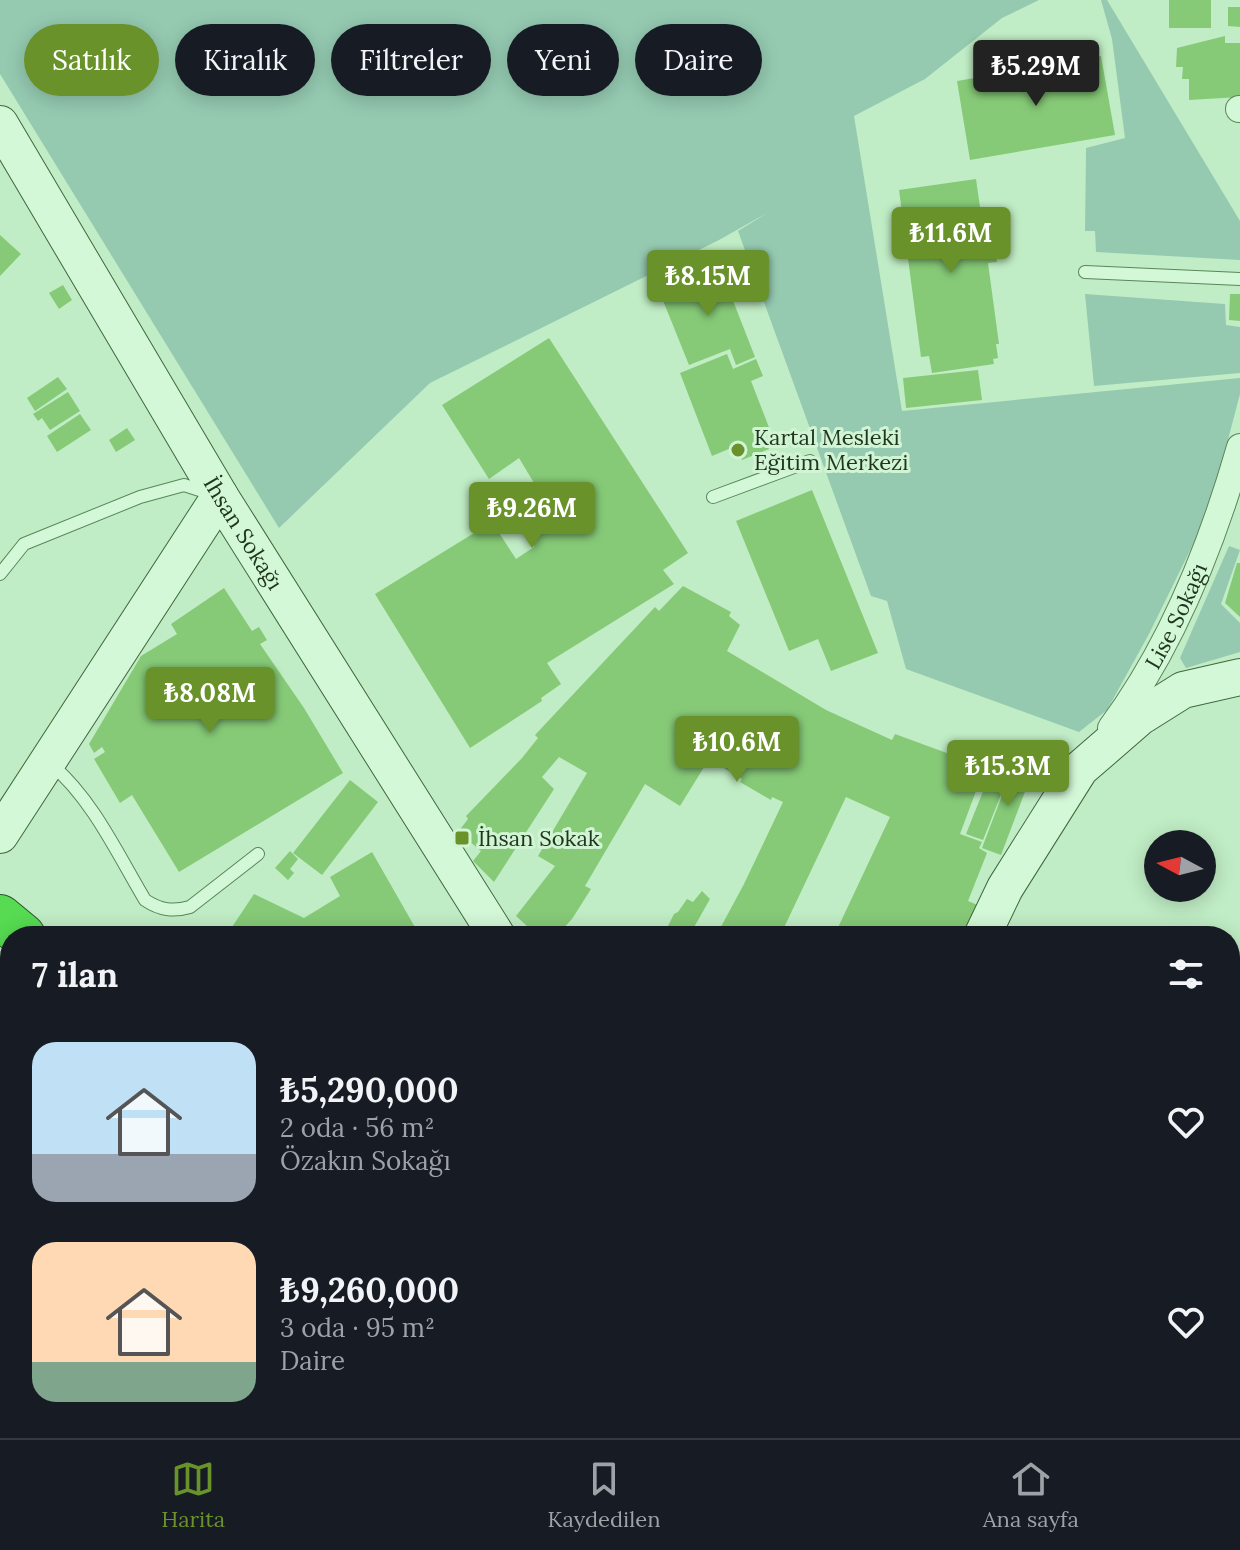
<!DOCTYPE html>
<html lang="tr">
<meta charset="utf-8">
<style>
:root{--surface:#171b24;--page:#20242c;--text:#f1f3f6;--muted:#9ea1a6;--line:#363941;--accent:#69932a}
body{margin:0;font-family:Lora,serif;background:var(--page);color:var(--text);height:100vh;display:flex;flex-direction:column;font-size:30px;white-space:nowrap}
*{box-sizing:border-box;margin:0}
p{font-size:26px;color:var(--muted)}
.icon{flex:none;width:44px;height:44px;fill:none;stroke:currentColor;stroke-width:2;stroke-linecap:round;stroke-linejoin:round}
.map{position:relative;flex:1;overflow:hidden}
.panel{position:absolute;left:0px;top:926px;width:1240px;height:512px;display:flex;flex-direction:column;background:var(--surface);border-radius:32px 32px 0 0;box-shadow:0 4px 20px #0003}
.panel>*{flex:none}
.guide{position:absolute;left:24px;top:24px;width:800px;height:72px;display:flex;gap:16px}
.needle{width:52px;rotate:277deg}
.fabs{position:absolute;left:1144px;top:830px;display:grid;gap:16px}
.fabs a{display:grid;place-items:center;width:72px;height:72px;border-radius:50%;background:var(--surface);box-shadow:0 4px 20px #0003;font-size:40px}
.price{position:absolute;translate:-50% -68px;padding:0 18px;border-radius:8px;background:var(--accent);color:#fff;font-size:26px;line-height:52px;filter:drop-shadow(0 2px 4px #0008)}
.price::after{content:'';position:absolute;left:50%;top:48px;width:24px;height:18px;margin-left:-12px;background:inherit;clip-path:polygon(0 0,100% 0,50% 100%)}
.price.current{background:#222;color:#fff}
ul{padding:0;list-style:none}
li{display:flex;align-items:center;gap:24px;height:200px;padding:0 32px}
li span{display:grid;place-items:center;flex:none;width:224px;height:160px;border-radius:24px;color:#555}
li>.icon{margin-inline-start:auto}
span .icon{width:96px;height:96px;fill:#fffc;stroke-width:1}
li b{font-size:34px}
h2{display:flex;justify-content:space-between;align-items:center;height:96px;padding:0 32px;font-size:34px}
.chip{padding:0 28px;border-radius:36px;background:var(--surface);box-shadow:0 4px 20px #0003;font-size:28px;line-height:72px}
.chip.current{background:var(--accent);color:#fff}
.tab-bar{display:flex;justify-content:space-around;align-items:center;height:112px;border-top:2px solid var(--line);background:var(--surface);font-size:22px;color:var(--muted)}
.tab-bar a{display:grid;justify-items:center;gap:4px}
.tab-bar .current{color:var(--accent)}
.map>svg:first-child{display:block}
.green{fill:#95cab1}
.water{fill:#a6a3bf;stroke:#706b8c;stroke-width:2}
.building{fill:#86ca77}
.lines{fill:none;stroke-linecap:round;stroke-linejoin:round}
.lane-casing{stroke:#5b8559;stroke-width:14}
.street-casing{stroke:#5b8559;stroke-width:28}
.secondary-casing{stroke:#40673c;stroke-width:38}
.primary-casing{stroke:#32532d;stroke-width:42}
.highway-casing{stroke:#32532d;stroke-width:46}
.lane{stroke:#d3f8d7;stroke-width:12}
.street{stroke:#d3f8d7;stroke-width:26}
.secondary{stroke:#d3f8d7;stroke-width:36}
.primary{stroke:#98f0a0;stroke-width:40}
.highway{stroke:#56db52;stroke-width:44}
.poi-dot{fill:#69932a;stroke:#d0f4d4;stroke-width:3}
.labels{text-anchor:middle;stroke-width:6;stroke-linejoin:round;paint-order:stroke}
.poi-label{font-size:22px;fill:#1f351d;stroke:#d0f4d4;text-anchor:start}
.street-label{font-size:22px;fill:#1f351d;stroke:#d0f4d4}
</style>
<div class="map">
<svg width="1240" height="1438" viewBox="0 0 1240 1438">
<rect width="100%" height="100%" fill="#c0edc5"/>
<g class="green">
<polygon points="0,0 1039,0 1002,18 925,79 854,116 902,411 1240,378 1240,394 1225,451 1202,526 1149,634 1107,710 1079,732 906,669 887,601 871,596 738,231 769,212 719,240 430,383 279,528 0,74"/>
<polygon points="1101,0 1107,0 1240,221 1240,260 1096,252 1095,231 1085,231 1086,148 1125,138 1112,39"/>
<polygon points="1085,294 1225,304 1226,325 1240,327 1240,373 1094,386"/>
<polygon points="1229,546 1240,550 1221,604 1240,623 1240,652 1186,668 1180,658"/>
<polygon points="0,1066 10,1072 10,1187 0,1181"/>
<polygon points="505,1428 583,1428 601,1438 498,1438"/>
</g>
<polygon class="water" points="0,1372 10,1375 10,1428 85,1428 94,1438 0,1438"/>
<g class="building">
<rect x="1169" y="0" width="42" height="28"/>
<polygon points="1228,7 1240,7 1240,27 1228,26"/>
<polygon points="1225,36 1225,43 1240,43 1240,97 1189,100 1189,79 1182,79 1183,67 1176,67 1177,48"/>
<polygon points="1101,56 1115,135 970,160 957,81"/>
<polygon points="976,179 984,235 993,234 997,262 988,263 999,344 996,344 998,358 993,359 994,364 932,373 929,356 921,357 899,190"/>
<polygon points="0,235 21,254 0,276"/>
<polygon points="711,263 717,278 723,275 755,357 736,365 730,349 689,365 662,298 689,288 684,274"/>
<polygon points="63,285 72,300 59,309 49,293"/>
<polygon points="1230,294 1240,294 1240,321 1229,320"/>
<polygon points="549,338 688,553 663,570 674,584 547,663 561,684 541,698 542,701 470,748 375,594 492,522 516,559 534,547 524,529 552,513 519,458 489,479 442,405"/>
<polygon points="727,354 733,369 756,359 763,376 751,381 770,430 763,433 769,449 742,460 736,446 712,456 680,373"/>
<polygon points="978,370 982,400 906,408 903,378"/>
<polygon points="58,377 67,389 35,411 27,398"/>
<polygon points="68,392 80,411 50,430 42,418 38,421 33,414"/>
<polygon points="80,414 91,430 57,452 47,436"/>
<polygon points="127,428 135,440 116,452 109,440"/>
<polygon points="812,490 878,653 831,671 818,639 789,651 736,521"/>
<polygon points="1237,563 1240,563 1240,617 1225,603"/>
<polygon points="683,586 731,612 729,616 740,625 727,651 826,710 892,740 895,734 985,767 960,834 982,842 979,848 987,853 968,901 980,906 964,936 834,936 890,817 846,797 780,936 716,936 744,884 783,802 772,797 771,800 740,782 742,779 709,759 680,806 645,784 585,886 591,889 572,919 556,936 538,936 516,916 555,866 538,856 587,773 559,757 542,777 554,789 494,882 473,861 481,851 458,832 468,819 466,816 522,758 538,738 535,735 655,607 659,611"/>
<polygon points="224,588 252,631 259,627 267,640 260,644 304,708 343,773 179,872 132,795 120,803 94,759 105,752 102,747 94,753 89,744 141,656 177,634 171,624"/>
<polygon points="996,759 1012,767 983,840 966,834"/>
<polygon points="1015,761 1034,768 1001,855 982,848"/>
<polygon points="350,780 378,802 322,875 293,853"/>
<polygon points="290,851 298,859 290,869 294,873 288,880 275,868"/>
<polygon points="372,852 420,936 226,936 254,894 304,918 340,896 330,877"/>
<polygon points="702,891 710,899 689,936 675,936 666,930 674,914 678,912 687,899 693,902"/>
<polygon points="1240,953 1240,1059 1238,1063 1230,1059 1230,973"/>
<polygon points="1230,1351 1240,1356 1240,1438 1163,1438 1165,1433 1154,1428 1230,1428"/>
<polygon points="853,1428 982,1428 1001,1438 853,1438 849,1436"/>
<polygon points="1114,1428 1134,1428 1130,1438 1109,1438"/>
</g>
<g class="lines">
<g class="lane-casing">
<g id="lane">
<polyline points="1085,272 1240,279"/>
<polyline points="713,497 810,461"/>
<polyline points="0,574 24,544 140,497 184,485 209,493"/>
<path d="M51 764C93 800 117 853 145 900 160 910 173 912 190 907L258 854"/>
<polyline points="1004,1428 1022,1438"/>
<polyline points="835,1438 835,1428"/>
</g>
</g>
<g class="street-casing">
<g id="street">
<polyline points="1239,109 1240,109"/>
<path id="s1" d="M1111 728C1172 646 1212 545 1240 447"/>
</g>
</g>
<g class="secondary-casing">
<g id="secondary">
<path id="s2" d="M0 124 220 496 497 936"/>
<polyline points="0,835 220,496"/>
<polyline points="982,936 1005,888 1080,769 1140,717 1183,690 1240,677"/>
<polyline points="0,1199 10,1205"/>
</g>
</g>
<g class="primary-casing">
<g id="primary">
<polyline points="662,1428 674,1438"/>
<polyline points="723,1428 736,1438"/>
<polyline points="789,1428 793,1438"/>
<polyline points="300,1434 310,1438"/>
<polyline points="406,1438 418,1428"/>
<polyline points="481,1438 487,1428"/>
</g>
</g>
<g class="highway-casing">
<g id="highway">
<polyline points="0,917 23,936"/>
<polyline points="0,987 10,995"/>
<polyline points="0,1036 10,1043"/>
</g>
</g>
<use href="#lane" class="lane"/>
<use href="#street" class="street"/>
<use href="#secondary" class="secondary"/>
<use href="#primary" class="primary"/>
<use href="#highway" class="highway"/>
</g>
<g class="poi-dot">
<circle cx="738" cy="450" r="8"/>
<rect x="454" y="830" width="16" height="16" rx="4"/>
</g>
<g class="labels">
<g class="poi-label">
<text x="754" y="445">Kartal Mesleki<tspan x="754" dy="25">Eğitim Merkezi</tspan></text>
<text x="478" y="846">İhsan Sokak</text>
</g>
<g class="street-label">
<text dy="8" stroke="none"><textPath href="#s2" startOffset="476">İhsan Sokağı</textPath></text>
<text dy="8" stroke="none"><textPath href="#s1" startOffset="130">Lise Sokağı</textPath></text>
</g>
</g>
</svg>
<div class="fabs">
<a><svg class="needle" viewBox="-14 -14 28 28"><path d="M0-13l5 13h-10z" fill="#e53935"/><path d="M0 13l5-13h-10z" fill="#9ea1a6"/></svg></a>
</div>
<b class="price current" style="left:1036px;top:108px">₺5.29M</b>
<b class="price" style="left:951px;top:275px">₺11.6M</b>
<b class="price" style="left:708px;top:318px">₺8.15M</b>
<b class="price" style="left:532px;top:550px">₺9.26M</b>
<b class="price" style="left:210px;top:735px">₺8.08M</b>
<b class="price" style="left:737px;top:784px">₺10.6M</b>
<b class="price" style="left:1008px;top:808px">₺15.3M</b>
<div class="guide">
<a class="chip current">Satılık</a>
<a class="chip">Kiralık</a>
<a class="chip">Filtreler</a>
<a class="chip">Yeni</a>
<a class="chip">Daire</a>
</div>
<section class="panel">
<h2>7 ilan<svg class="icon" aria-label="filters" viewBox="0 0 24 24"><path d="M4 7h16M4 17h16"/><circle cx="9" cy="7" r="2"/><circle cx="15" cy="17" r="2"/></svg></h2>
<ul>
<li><span style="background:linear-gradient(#bfe0f5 70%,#9aa5b1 0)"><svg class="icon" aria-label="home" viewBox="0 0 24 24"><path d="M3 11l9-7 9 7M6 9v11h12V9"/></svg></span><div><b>₺5,290,000</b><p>2 oda · 56 m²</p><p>Özakın Sokağı</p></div><svg class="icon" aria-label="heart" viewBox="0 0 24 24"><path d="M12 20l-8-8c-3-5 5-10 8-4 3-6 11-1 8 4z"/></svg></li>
<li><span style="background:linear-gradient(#ffd9b3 75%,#7fa58c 0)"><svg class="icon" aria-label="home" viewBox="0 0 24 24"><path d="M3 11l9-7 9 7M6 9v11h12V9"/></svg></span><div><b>₺9,260,000</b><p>3 oda · 95 m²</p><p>Daire</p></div><svg class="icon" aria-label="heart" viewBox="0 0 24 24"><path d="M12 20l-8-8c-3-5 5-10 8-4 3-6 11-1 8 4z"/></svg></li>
</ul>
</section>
</div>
<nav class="tab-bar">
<a class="current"><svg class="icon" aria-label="map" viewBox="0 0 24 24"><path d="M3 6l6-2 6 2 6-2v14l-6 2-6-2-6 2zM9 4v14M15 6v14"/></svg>Harita</a>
<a><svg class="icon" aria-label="saved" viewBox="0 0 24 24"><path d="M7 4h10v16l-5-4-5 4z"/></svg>Kaydedilen</a>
<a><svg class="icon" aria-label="home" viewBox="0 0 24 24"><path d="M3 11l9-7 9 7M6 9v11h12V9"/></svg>Ana sayfa</a>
</nav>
